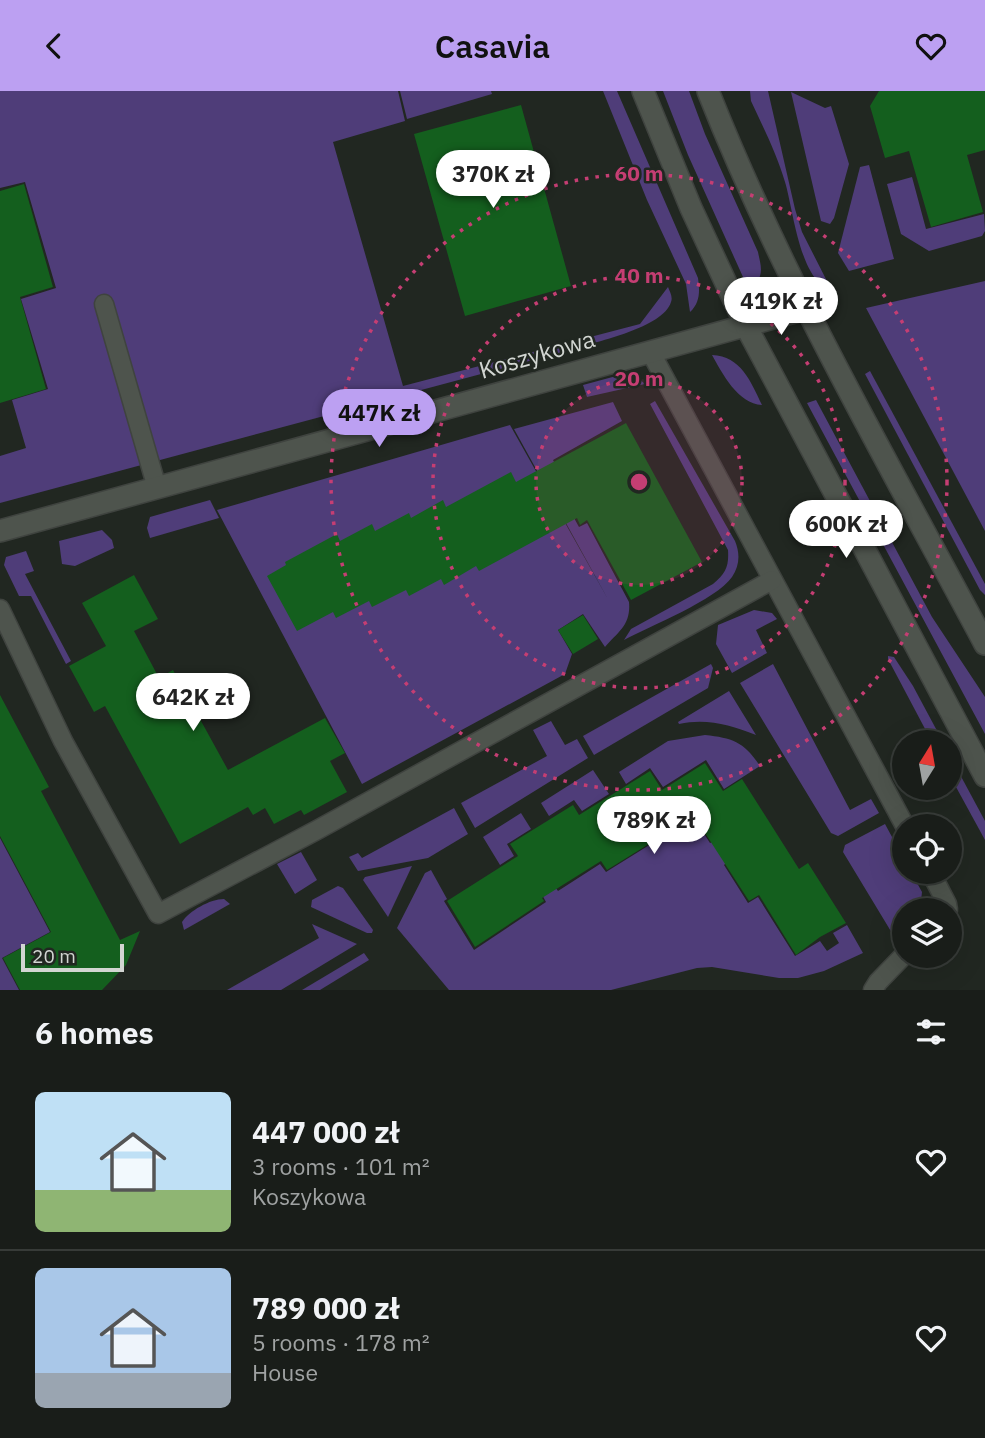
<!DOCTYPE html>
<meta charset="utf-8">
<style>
:root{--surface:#191d19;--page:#262a26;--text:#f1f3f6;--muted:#9fa2a2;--line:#373b38;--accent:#bca0f2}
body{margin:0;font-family:"IBM Plex Sans",sans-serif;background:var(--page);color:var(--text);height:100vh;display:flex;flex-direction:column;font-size:26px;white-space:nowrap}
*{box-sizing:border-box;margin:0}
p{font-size:23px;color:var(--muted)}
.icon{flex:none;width:38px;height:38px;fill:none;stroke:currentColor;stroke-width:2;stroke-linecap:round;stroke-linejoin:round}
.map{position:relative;height:899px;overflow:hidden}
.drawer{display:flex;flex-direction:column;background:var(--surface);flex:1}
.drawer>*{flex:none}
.needle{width:46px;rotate:11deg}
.controls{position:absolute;left:892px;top:639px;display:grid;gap:14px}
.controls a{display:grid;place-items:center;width:70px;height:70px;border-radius:50%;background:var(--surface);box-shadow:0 7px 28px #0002,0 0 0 2px var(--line);font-size:35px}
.scale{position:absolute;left:21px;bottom:18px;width:103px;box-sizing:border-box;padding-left:7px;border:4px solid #d2d6d2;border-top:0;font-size:19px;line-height:24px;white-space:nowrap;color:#d2d6d2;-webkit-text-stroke:5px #212721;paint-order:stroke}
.price{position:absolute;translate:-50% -60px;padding:0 16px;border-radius:24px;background:#fff;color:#222;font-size:23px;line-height:46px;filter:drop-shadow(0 2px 4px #0008)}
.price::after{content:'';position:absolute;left:50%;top:42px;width:21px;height:16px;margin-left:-10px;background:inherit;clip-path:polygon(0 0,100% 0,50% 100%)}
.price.selected{background:var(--accent);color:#111}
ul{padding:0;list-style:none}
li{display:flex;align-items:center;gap:21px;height:175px;padding:0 35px}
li+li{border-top:2px solid var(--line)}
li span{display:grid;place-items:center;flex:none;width:196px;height:140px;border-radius:10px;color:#555}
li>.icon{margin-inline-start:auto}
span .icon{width:84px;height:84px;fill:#fffc;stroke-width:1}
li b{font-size:30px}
h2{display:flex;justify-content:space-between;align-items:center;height:84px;padding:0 35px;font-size:30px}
header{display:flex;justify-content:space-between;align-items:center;height:91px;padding:0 35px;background:var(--accent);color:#111;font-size:32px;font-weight:600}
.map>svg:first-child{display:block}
.green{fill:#4f3d79}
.building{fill:#145f1e}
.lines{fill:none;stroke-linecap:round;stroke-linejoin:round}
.service-casing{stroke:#3f433f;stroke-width:21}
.minor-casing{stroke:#3f433f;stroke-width:24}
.tertiary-casing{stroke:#3f433f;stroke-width:24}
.service{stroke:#4e544d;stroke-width:18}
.minor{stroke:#4e544d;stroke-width:21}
.tertiary{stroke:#4e544d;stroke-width:21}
.ring{fill:none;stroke:#c53e73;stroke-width:3.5;stroke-dasharray:3.5 7}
.labels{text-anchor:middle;stroke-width:5;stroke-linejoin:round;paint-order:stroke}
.street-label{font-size:24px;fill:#d2d6d2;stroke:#212721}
.centre{fill:#c53e73;stroke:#212721;stroke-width:3.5}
.ring-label{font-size:21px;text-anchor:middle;font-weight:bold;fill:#c53e73;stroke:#212721;stroke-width:5;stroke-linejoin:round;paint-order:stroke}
</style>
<header><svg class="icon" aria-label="back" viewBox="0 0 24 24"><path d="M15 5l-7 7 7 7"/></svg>Casavia<svg class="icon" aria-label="heart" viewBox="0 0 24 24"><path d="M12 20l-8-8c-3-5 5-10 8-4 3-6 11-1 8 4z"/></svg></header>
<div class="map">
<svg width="985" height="899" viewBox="0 0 985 899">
<rect width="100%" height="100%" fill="#212721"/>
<g class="green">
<path d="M0 0H398L405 30 333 51 403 295 640 233 668 196C670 201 673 206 671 211 663 237 597 250 574 258L0 412V365L26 357 12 309 48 298 21 208 56 197 25 91 0 97Z"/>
<polygon points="400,0 491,0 492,3 407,28"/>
<path d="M603 0H617L698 187C700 200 700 212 690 221L686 193 647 109Z"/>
<path d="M663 0H689L705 43 758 161C760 172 764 181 757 191L748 193 743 186 688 64Z"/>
<path d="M750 0H768L795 118 802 141 831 198C800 192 793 117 785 91 777 63 763 36 751 10Z"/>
<polygon points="791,1 825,17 831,15 849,73 834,127 830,133 821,130"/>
<polygon points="869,74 894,168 849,180 838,162 860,76"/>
<polygon points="912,86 926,138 984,123 985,140 982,145 929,160 901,143 887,93"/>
<polygon points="985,190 985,440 866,217"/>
<path d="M712 264C741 265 751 291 762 314 738 313 722 282 712 264Z"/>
<polygon points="870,280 985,493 985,504 980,499 865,283"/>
<polygon points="620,284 637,286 645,293 587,306 583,294"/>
<polygon points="816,309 932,526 985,606 985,643 807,312"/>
<path d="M655 310 735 450C740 462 740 474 732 486 716 509 650 535 624 549L631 538 713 493C726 482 729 475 728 459L650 313Z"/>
<path d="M613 311 622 330 553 369 575 411 568 416 579 436 587 432 629 511C631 534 619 540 605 556L583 523 558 539 572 563 565 583 362 693 217 419 510 334 609 510 514 338Z"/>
<polygon points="210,409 219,427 150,447 147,437 150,426"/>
<polygon points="102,439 112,449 114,457 75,475 62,473 59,450"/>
<polygon points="26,460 34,480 25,483 71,570 66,573 31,505 19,505 4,474 6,466"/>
<polygon points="754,519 772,522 777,528 756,539 767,562 732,582 716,553 718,534"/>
<polygon points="888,565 894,566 913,595 943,651 932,651 888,568"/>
<polygon points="711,573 713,577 708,597 594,664 583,645"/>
<polygon points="773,573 850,719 871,708 879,722 838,745 831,742 740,592"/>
<path d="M729 600 756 644C730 634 707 627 679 633L678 631Z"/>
<polygon points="551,630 565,654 577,648 588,667 475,737 461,712 547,665 533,639"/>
<path d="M705 644C733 647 744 651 760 675L724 698 706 669 663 696 650 677 626 693 619 681 668 650Z"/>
<polygon points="950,665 985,730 985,749 950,685"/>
<polygon points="593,679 609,703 582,720 574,709 549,725 541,712"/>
<polygon points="454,717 468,743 428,767 358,780 349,766 358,762 362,767"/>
<polygon points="690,721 710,752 716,749 726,772 724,774 748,812 758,806 795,865 820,850 827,860 839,852 833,842 847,834 863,862 824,880 798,887 779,887 712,876 697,877 611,899 449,899 397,837 425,782 431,779 447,808 444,810 474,859 546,811 539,798 551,790 558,800 600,773 606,781 659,748 656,742"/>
<polygon points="521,722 531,738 507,753 514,765 500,774 483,746"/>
<polygon points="885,733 905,770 905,780 911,781 922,801 920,819 905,819 905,837 895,847 843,761 845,754"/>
<polygon points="0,747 50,841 2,867 19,899 0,899"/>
<polygon points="301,761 317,789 295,803 277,773"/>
<polygon points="412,775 388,826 363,789 365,786"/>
<polygon points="338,795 343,797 373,839 372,842 367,842 311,816 312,809"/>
<path d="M224 808 230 813 184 839 182 831C189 820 210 808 224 808Z"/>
<polygon points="312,833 357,853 281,899 227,899 319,847"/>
<polygon points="364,862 369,869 320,899 302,899"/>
</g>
<g class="building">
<polygon points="879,0 985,0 985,59 967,64 983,121 931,136 909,60 885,67 870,15"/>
<polygon points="521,14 571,195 465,225 414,43"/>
<polygon points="24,93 53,196 20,206 46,298 0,312 0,100"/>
<polygon points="626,332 702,471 631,509 587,429 580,434 577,427 479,480 476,475 444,494 441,488 409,505 406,499 372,516 369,510 336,527 333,521 297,540 267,485 286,474 285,471 337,443 340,450 372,433 375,440 409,422 411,427 443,409 446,416 511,381 516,391"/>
<polygon points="134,484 158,528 134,540 159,587 173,579 228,679 325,627 345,662 330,670 347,701 304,724 301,719 274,733 265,717 253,724 248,716 180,753 105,615 94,621 69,575 106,555 82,512"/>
<polygon points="583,524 598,548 573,563 558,539"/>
<polygon points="0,604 49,696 41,700 120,849 140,840 126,874 102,899 20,899 3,867 51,841 0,745"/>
<polygon points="705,672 723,700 742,688 799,778 808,772 846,832 820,846 796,864 759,804 749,810 694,725 607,779 601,770 542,807 544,810 475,856 447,810 518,765 510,753 573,714 579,724 650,680 662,699"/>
</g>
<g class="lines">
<g class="service-casing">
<g id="service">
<polyline points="104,213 157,397"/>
<polyline points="650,260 905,735"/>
<polyline points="0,518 63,650 158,823 317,739 772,489"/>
<polyline points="930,780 947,813 948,819"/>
<polyline points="873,899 878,891 905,863"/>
</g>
</g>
<g class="minor-casing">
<polyline id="minor" points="0,440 806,218"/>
</g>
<g class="tertiary-casing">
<g id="tertiary">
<polyline points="643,0 691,117 745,233 985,685"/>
<path d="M708 0C784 192 888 371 985 553"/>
</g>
</g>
<use href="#service" class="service"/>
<use href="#minor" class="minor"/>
<use href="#tertiary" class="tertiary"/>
</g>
<circle cx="639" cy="391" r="103" fill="#c53e73" fill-opacity=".12"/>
<g class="ring">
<circle cx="639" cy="391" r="103"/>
<circle cx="639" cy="391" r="206"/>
<circle cx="639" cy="391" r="308"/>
</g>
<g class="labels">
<g class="street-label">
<text transform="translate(537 264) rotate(-16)" y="8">Koszykowa</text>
</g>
</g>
<circle cx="639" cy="391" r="10" class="centre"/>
<g class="ring-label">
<text x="639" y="90">60 m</text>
<text x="639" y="192">40 m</text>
<text x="639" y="295">20 m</text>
</g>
</svg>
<div class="controls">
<a><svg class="needle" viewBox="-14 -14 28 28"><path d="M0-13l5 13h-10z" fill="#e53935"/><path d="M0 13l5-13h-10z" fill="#9fa2a2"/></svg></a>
<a><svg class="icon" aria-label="locate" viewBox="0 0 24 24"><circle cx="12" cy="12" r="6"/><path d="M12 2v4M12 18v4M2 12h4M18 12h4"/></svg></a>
<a><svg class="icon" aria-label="layers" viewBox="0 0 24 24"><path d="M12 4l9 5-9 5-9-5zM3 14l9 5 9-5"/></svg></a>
</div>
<div class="scale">20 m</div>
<b class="price" style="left:493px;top:119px">370K zł</b>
<b class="price" style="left:781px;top:246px">419K zł</b>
<b class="price selected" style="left:379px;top:358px">447K zł</b>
<b class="price" style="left:846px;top:469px">600K zł</b>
<b class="price" style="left:193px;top:642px">642K zł</b>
<b class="price" style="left:654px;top:765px">789K zł</b>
</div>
<section class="drawer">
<h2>6 homes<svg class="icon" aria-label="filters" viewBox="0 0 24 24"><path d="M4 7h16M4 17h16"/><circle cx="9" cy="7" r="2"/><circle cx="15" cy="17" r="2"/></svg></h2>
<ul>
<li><span style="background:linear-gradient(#bfe0f5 70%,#8fb573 0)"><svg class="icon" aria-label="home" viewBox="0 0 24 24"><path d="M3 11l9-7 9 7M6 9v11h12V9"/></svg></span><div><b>447 000 zł</b><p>3 rooms · 101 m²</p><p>Koszykowa</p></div><svg class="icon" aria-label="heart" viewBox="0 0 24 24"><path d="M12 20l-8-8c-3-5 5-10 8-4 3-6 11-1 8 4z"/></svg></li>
<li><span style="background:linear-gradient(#a9c7e8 75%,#9aa5b1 0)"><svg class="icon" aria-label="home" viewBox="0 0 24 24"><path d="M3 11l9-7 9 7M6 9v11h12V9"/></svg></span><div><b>789 000 zł</b><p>5 rooms · 178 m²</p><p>House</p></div><svg class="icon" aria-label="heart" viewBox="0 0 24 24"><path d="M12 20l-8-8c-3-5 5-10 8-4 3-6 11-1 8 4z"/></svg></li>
</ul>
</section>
